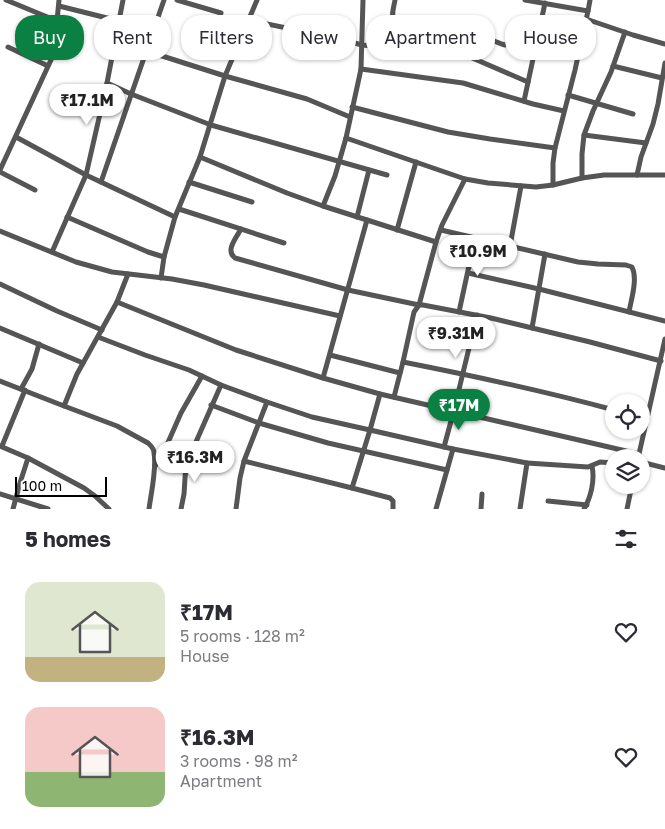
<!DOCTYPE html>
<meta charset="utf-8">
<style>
:root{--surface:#fff;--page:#f7f7f7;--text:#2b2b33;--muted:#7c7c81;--accent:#0b8043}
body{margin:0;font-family:"Golos Text",sans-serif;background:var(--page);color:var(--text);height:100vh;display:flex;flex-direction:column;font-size:19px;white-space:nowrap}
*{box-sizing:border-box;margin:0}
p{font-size:16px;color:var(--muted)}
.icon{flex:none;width:28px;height:28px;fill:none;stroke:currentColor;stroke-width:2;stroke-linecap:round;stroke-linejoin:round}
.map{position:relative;height:509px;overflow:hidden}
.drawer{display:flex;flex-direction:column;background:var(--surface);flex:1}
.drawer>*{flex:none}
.guide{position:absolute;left:15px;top:15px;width:635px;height:45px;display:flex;gap:10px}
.fabs{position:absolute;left:605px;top:394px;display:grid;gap:10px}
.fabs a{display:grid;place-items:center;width:45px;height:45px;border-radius:50%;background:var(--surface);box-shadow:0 1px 4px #0004;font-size:25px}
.scale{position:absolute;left:15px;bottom:12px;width:92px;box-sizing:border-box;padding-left:5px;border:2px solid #000;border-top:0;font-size:14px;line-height:18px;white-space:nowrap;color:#000;-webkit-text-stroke:4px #fff;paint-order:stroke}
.price{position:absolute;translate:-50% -42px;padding:0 11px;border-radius:18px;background:#fff;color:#222;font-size:16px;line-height:32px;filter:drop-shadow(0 1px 2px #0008)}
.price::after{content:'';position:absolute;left:50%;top:30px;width:15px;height:11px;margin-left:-8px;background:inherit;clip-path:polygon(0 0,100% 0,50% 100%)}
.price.active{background:var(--accent);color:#fff}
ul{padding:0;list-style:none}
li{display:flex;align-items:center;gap:15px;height:125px;padding:0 25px}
li span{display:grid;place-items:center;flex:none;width:140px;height:100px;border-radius:15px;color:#555}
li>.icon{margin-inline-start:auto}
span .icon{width:60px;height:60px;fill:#fffc;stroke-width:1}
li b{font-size:21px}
h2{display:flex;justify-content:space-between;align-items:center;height:60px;padding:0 25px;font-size:21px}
.chip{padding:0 18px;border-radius:20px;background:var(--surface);box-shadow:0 1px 4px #0004;font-size:18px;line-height:45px}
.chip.active{background:var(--accent);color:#fff}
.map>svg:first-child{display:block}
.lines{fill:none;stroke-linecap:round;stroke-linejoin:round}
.minor{stroke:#555;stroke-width:5}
</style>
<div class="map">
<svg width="665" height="509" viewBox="0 0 665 509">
<rect width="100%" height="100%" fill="#fff"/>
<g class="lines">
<g class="minor">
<polyline points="6,0 57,21"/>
<polyline points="177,0 221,13"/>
<path d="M395 0C394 7 390 17 395 23 399 28 422 27 429 27 448 27 465 30 483 36 490 39 497 43 505 45 519 39 522 40 537 43"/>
<polyline points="525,0 588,11 590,0"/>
<polyline points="59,6 119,21"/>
<polyline points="586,19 633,35 665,44"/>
<polyline points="248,20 340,39 362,45 440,52 470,57 528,82"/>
<polyline points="115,41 225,76 307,99 350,117"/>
<polyline points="8,47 48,66"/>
<polyline points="613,66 662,78"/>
<polyline points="361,69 463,83 533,104 564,111"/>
<polyline points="107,83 131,94 211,125 387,175"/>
<polyline points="568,95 633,114"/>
<polyline points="524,101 545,3"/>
<polyline points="352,107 448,132 490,139 555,148"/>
<polyline points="584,135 646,143"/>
<polyline points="16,137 86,175 175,217"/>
<polyline points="346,138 465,179 488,183 536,187 553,185 582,178 604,175 665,175"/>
<polyline points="200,157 287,193 323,206 436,242"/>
<polyline points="0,170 57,47 57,21 59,0"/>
<polyline points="0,172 35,190"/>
<polyline points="637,175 641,157 653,124 658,104 665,63"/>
<polyline points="582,178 582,154 584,135 593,111 611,72 625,32"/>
<polyline points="101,182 164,0"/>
<polyline points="189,182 252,202"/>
<polyline points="553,185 553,163 555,148 575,70 588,11"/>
<polyline points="323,206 335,176 346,138 361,69 363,0"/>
<polyline points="179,209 284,243"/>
<polyline points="67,217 148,252 164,257"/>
<polyline points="357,217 369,170"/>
<path d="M241 229C236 238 225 251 235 258L348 290 419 305 436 242 442 225 465 179"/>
<polyline points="397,230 416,162"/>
<path d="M441 230 578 262 598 264 626 265 632 267C638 279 631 300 629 312"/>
<polyline points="0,231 76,262 112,272 172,279 204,285 340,316"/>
<polyline points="510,246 521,186"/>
<polyline points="52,252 86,175 107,83 123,0"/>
<polyline points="468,273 539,289 665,321"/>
<polyline points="161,278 164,257 175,217 200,157 225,76 257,0"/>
<polyline points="0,284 57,311 102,330"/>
<polyline points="117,302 128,274"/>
<polyline points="459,312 475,238"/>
<polyline points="0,328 83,363"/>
<polyline points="532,328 545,254"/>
<polyline points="98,337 145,355 189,370 221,385 267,402 312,417 370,430 380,394"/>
<polyline points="330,355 400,373"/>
<path d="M403 362C474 376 544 391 614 410"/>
<polyline points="323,378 367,220"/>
<polyline points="0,381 64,406 77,374 117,302 236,350 323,378 380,394 639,454 638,458"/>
<polyline points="21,389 32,369 39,344"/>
<polyline points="394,397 403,362 414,312 419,305 423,305 491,318 590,342 661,361"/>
<polyline points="211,405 259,423 328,443 447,470"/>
<path d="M64 406 117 426 148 443C151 446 154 448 154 453 157 468 151 493 149 509"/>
<polyline points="0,446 28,458 84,488 95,496 109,509"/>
<polyline points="2,446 25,390"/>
<polyline points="444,447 454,410 477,315"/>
<polyline points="453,449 527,463 520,509"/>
<polyline points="639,454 665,339"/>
<polyline points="244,461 267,402"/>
<polyline points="641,462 665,468"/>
<polyline points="527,463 588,467 600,462 614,463"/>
<polyline points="155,466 162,456 181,413 202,376"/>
<polyline points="352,488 390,498 393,501 393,509"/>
<polyline points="0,494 48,509"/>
<polyline points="548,501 587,505"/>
<polyline points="13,509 20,483 28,458"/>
<polyline points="181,509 184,494 186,463 192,451 221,385"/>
<polyline points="236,509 240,478 244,461 352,488 370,430 453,449 436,509"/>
<polyline points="481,509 482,494"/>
<path d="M584 509C591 497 595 480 592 466"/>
<polyline points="627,509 632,485"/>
</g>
</g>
</svg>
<div class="fabs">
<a><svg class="icon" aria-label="locate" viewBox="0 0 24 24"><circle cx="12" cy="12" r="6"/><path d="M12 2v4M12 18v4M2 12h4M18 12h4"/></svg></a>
<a><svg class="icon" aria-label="layers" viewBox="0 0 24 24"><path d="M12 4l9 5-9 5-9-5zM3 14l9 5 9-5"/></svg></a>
</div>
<div class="scale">100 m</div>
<b class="price" style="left:87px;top:126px">₹17.1M</b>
<b class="price" style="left:478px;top:277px">₹10.9M</b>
<b class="price" style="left:456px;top:359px">₹9.31M</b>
<b class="price active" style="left:459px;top:431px">₹17M</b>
<b class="price" style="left:195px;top:483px">₹16.3M</b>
<div class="guide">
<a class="chip active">Buy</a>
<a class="chip">Rent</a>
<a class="chip">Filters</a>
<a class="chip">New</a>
<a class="chip">Apartment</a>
<a class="chip">House</a>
</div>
</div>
<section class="drawer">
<h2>5 homes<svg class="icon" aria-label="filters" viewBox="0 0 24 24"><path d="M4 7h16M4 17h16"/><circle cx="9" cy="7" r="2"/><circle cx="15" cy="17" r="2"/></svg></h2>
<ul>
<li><span style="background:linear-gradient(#dfe7d0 75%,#c2b280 0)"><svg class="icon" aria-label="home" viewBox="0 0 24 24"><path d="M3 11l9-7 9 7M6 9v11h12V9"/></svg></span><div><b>₹17M</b><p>5 rooms · 128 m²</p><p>House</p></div><svg class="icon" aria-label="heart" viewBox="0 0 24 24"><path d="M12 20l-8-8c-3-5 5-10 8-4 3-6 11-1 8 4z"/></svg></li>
<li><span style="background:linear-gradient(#f6c9c9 65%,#8fb573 0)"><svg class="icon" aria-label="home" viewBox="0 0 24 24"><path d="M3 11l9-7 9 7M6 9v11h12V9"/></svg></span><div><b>₹16.3M</b><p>3 rooms · 98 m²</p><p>Apartment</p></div><svg class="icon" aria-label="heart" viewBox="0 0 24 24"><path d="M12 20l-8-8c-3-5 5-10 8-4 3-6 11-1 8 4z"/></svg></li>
</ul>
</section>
